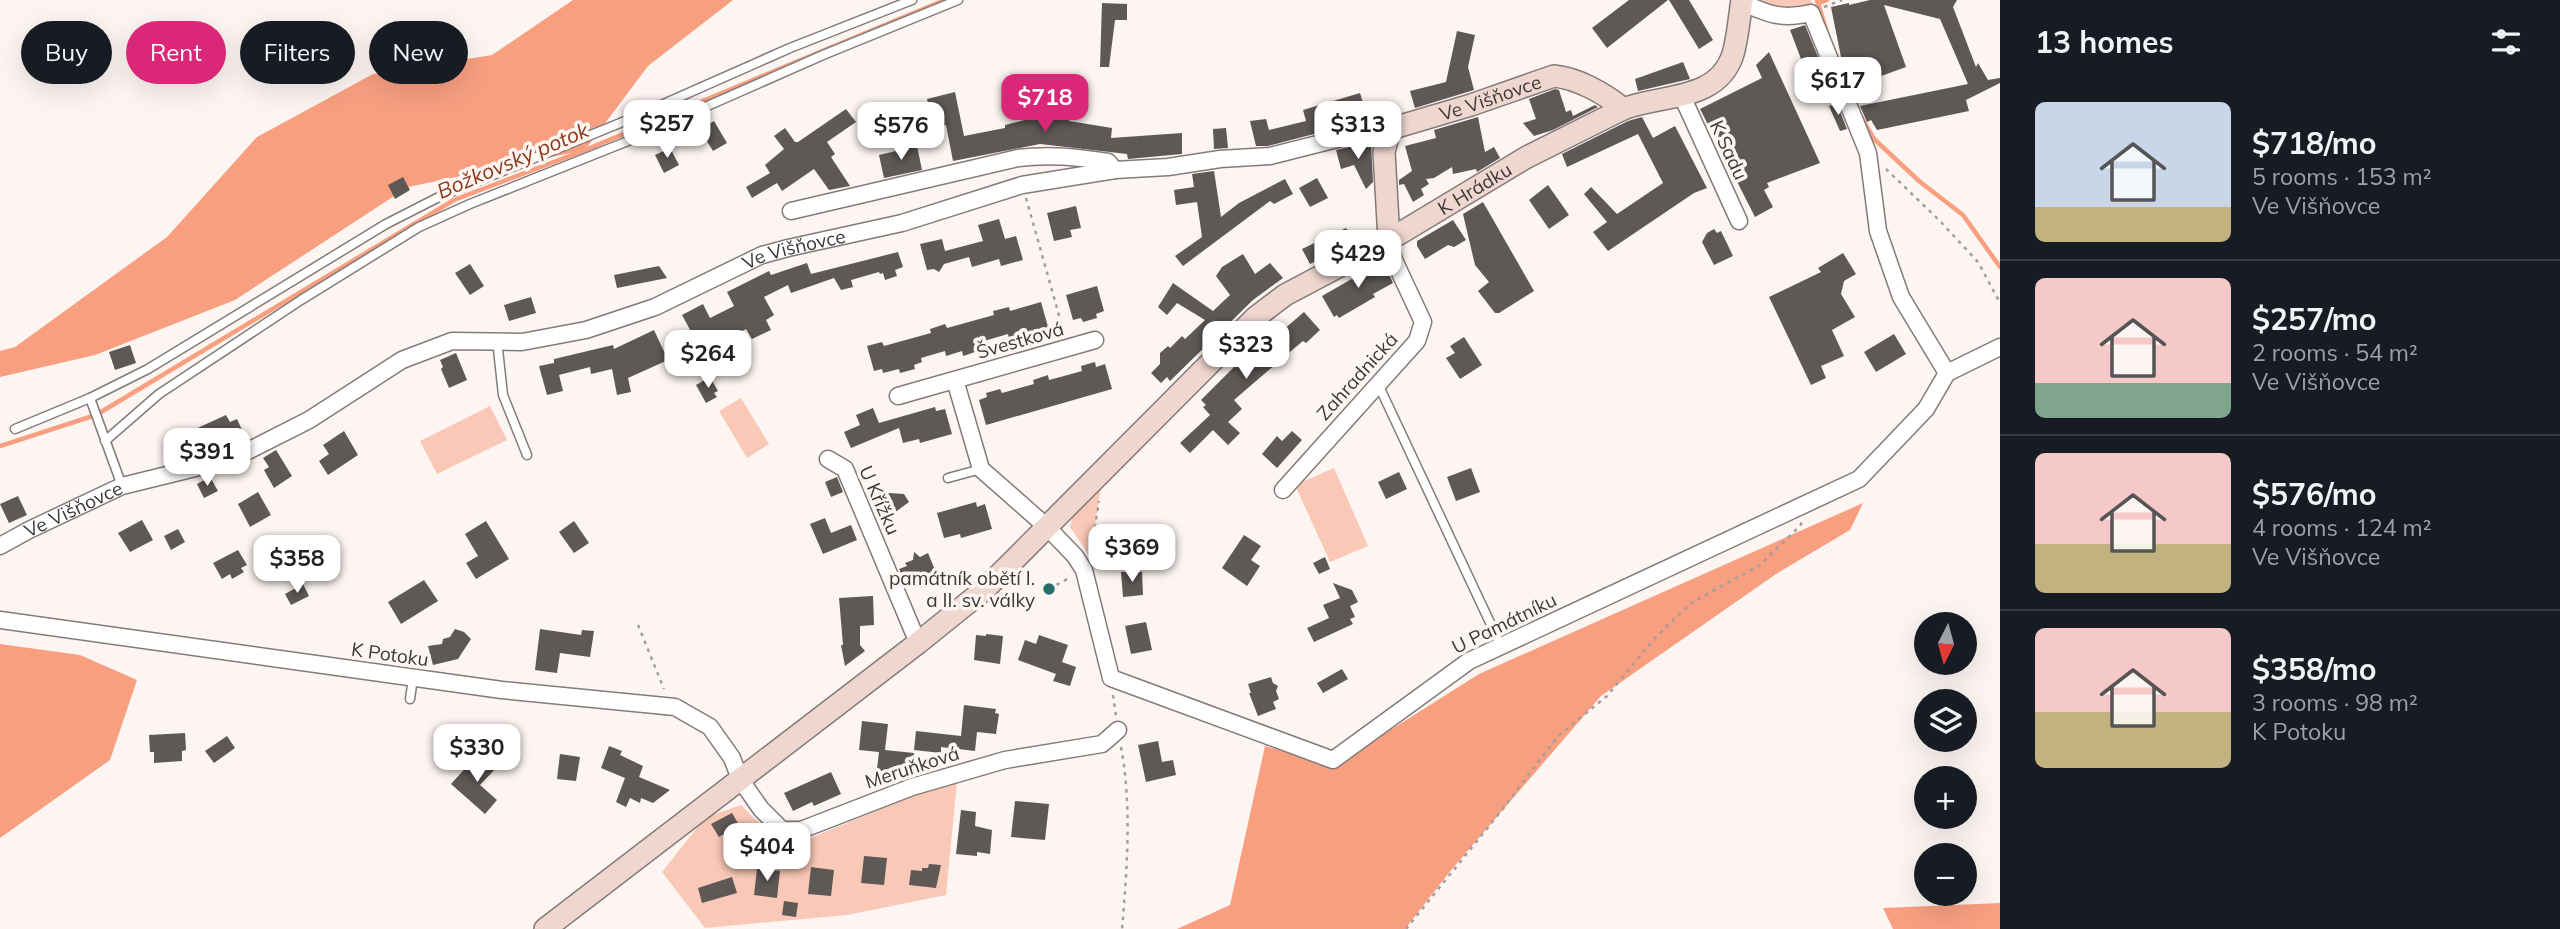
<!DOCTYPE html>
<meta charset="utf-8">
<style>
:root{--surface:#171b24;--page:#242831;--text:#f1f3f6;--muted:#9ea1a6;--line:#363941;--accent:#db2777}
body{margin:0;font-family:Mulish,sans-serif;background:var(--page);color:var(--text);height:100vh;display:flex;flex-direction:column;font-size:26px;white-space:nowrap}
*{box-sizing:border-box;margin:0}
p{font-size:23px;color:var(--muted)}
.icon{flex:none;width:38px;height:38px;fill:none;stroke:currentColor;stroke-width:2;stroke-linecap:round;stroke-linejoin:round}
.map{position:relative;flex:1;overflow:hidden}
.side{display:flex;flex-direction:column;background:var(--surface);width:560px}
.side>*{flex:none}
.top-card{position:absolute;left:21px;top:21px;width:665px;height:63px;display:flex;gap:14px}
.needle{width:46px;rotate:186deg}
.fabs{position:absolute;left:1914px;top:612px;display:grid;gap:14px}
.fabs a{display:grid;place-items:center;width:63px;height:63px;border-radius:50%;background:var(--surface);box-shadow:0 7px 28px #0002;font-size:35px}
.price{position:absolute;translate:-50% -60px;padding:0 16px;border-radius:14px;background:#fff;color:#222;font-size:23px;line-height:46px;filter:drop-shadow(0 2px 4px #0008)}
.price::after{content:'';position:absolute;left:50%;top:42px;width:21px;height:16px;margin-left:-10px;background:inherit;clip-path:polygon(0 0,100% 0,50% 100%)}
.price.selected{background:var(--accent);color:#fff}
ul{padding:0;list-style:none}
li{display:flex;align-items:center;gap:21px;height:175px;padding:0 35px}
li+li{border-top:2px solid var(--line)}
li span{display:grid;place-items:center;flex:none;width:196px;height:140px;border-radius:10px;color:#555}
li>.icon{margin-inline-start:auto}
span .icon{width:84px;height:84px;fill:#fffc;stroke-width:1}
li b{font-size:30px}
h2{display:flex;justify-content:space-between;align-items:center;height:84px;padding:0 35px;font-size:30px}
.pill{padding:0 24px;border-radius:32px;background:var(--surface);box-shadow:0 7px 28px #0002;font-size:24px;line-height:63px}
.pill.selected{background:var(--accent);color:#fff}
main{display:flex;flex:1;min-height:0}
.map>svg:first-child{display:block}
.green{fill:#fac8b7}
.forest{fill:#f89f80}
.lines{fill:none;stroke-linecap:round;stroke-linejoin:round}
.stream{stroke:#f89f80;stroke-width:4.5}
.building{fill:#5e5856}
.lane-casing{stroke:#827b79;stroke-width:11}
.street-casing{stroke:#827b79;stroke-width:19}
.secondary-casing{stroke:#827b79;stroke-width:24}
.path{stroke:#a39d9b;stroke-width:2.5;stroke-dasharray:3.5 5;stroke-linecap:butt}
.lane{stroke:#fff;stroke-width:8}
.street{stroke:#fff;stroke-width:16}
.secondary{stroke:#efd7cf;stroke-width:21}
.poi-dot{fill:#256f6b;stroke:#fdf5f2;stroke-width:2.5}
.labels{text-anchor:middle;stroke-width:7;stroke-linejoin:round;paint-order:stroke}
.street-label{font-size:19px;fill:#3a3736;stroke:#fdf5f2}
.poi-label{font-size:19px;fill:#3a3736;stroke:#fdf5f2;text-anchor:end}
.water-label{font-size:21px;font-style:italic;fill:#893a1d;stroke:#fdf5f2}
</style>
<main>
<div class="map">
<svg width="2000" height="929" viewBox="0 0 2000 929">
<rect width="100%" height="100%" fill="#fdf5f2"/>
<g class="green">
<path d="M1762 0H1810L1815 6C1797 8 1777 12 1762 0Z"/>
<polygon points="741,398 769,444 747,458 719,411"/>
<polygon points="490,406 507,440 437,474 420,441"/>
<polygon points="1334,468 1368,546 1330,562 1295,485"/>
<polygon points="1101,487 1090,557 1070,527 1072,518"/>
<path d="M957 782 946 895 847 915 705 928 662 872 700 824 712 815 741 805C761 826 777 842 808 839L915 795Z"/>
</g>
<g class="forest">
<polygon points="573,0 733,0 648,66 585,150 408,187 235,300 95,355 0,377 0,351 15,347 167,237 257,137 373,74 492,55"/>
<polygon points="1863,503 1850,530 1776,574 1601,696 1452,869 1405,929 1177,929 1230,905 1265,746 1335,765 1479,674"/>
<polygon points="0,644 80,655 137,680 110,760 0,838"/>
<polygon points="2000,903 2000,929 1893,929 1883,908"/>
</g>
<g class="lines">
<g class="stream">
<polyline points="1817,0 1828,36"/>
<polyline points="1819,3 1827,0"/>
<polyline points="1862,118 1874,139 1919,181 1963,215 2000,267"/>
<polyline points="0,446 96,415 454,200 585,150 945,0"/>
</g>
</g>
<g class="building">
<polygon points="1629,0 1668,0 1607,48 1592,28"/>
<polygon points="1669,0 1689,0 1713,40 1699,49"/>
<polygon points="1870,0 1957,0 1953,7 1976,67 1978,63 1988,80 2000,78 2000,83 1966,100 1969,111 1877,130 1871,120 1867,122 1860,106 1968,84 1940,19 1884,5 1906,67 1873,79 1872,75 1849,80 1842,62 1831,7 1849,3 1849,5"/>
<polygon points="1102,3 1127,4 1127,20 1115,20 1109,67 1100,67"/>
<polygon points="1805,25 1825,74 1815,78 1812,69 1806,72 1790,30"/>
<polygon points="1457,31 1475,35 1468,67 1474,90 1415,108 1410,91 1446,82"/>
<polygon points="1769,52 1820,163 1767,183 1769,187 1764,190 1773,207 1755,217 1700,109 1762,78 1756,65"/>
<polygon points="1683,62 1690,79 1638,91 1635,79"/>
<polygon points="1555,89 1559,90 1566,112 1571,110 1573,116 1595,105 1598,107 1553,130 1534,136 1523,123 1536,119 1529,99"/>
<polygon points="955,92 964,136 1005,128 1005,125 1032,118 1033,111 1050,111 1052,100 1072,103 1069,121 1112,128 1111,138 1182,133 1182,154 1128,159 1127,154 1040,144 953,161 946,125 934,127 927,99"/>
<polygon points="1360,93 1367,116 1355,119 1356,123 1268,146 1256,146 1250,121 1266,119 1269,130 1306,121 1303,110"/>
<polygon points="1837,104 1847,129 1840,131 1829,106"/>
<polygon points="846,109 856,122 827,142 835,154 831,157 850,186 829,190 814,169 782,191 777,183 752,198 746,187 770,173 765,165 784,149 774,136 785,128 795,142 798,142"/>
<polygon points="1478,117 1485,152 1494,147 1500,158 1477,172 1476,169 1453,174 1452,167 1434,178 1426,179 1429,184 1421,189 1424,195 1413,202 1404,184 1399,185 1399,180 1412,171 1405,146 1436,138 1434,130"/>
<polygon points="1642,117 1653,138 1675,126 1707,188 1694,193 1608,251 1593,232 1607,222 1584,194 1591,187 1617,214 1663,183 1638,134 1567,167 1562,154 1628,121"/>
<polygon points="714,121 727,143 713,151 700,130"/>
<polygon points="1226,128 1228,148 1214,149 1213,129"/>
<polygon points="1371,142 1373,182 1366,189 1354,165 1341,169 1336,150"/>
<polygon points="917,146 922,170 884,178 879,155"/>
<polygon points="670,148 679,165 664,173 655,155"/>
<polygon points="1214,171 1221,217 1239,203 1285,179 1293,194 1274,204 1270,201 1183,266 1175,256 1202,237 1197,202 1176,205 1174,190 1194,187 1192,174"/>
<polygon points="403,177 410,190 395,199 388,185"/>
<polygon points="1317,178 1328,198 1310,207 1299,188"/>
<polygon points="1548,185 1569,215 1549,229 1529,200"/>
<polygon points="1483,202 1534,291 1499,313 1495,313 1478,291 1489,282 1475,265 1463,214"/>
<polygon points="1076,206 1081,228 1070,230 1072,237 1054,241 1047,213"/>
<polygon points="999,219 1005,239 1016,236 1023,260 1001,266 999,259 972,267 969,257 944,264 939,272 934,269 927,270 920,244 942,239 945,251 983,241 978,225"/>
<polygon points="1453,220 1466,240 1454,247 1448,245 1425,259 1417,246 1417,241"/>
<polygon points="1346,228 1355,243 1310,264 1302,249"/>
<polygon points="1714,229 1717,233 1721,231 1733,256 1714,265 1702,242 1707,233"/>
<polygon points="898,252 903,267 895,270 897,276 885,280 883,273 880,274 879,272 851,280 853,287 841,290 834,278 791,293 788,285 764,297 774,315 766,320 771,330 752,339 746,329 710,348 704,335 695,339 682,315 703,304 710,318 734,306 727,292 769,271 771,275 807,263 811,274"/>
<polygon points="1843,253 1856,274 1844,281 1841,294 1855,317 1832,330 1844,356 1821,366 1826,378 1811,385 1769,297 1821,272 1818,268"/>
<polygon points="1243,254 1255,274 1270,263 1283,278 1253,300 1170,381 1167,377 1161,383 1151,373 1160,364 1160,353 1168,346 1170,348 1182,336 1185,339 1205,320 1177,303 1167,315 1158,307 1173,283 1213,311 1230,295 1216,276 1222,267"/>
<polygon points="1383,261 1393,283 1373,294 1375,297 1339,318 1337,315 1334,317 1322,296"/>
<polygon points="470,264 484,286 470,295 455,273"/>
<polygon points="659,266 667,278 617,288 614,275"/>
<polygon points="1097,286 1104,311 1096,314 1097,318 1083,322 1081,318 1073,320 1066,295"/>
<polygon points="531,297 536,313 509,321 504,305"/>
<polygon points="1041,302 1048,327 1040,330 1041,334 1026,338 1025,334 1009,338 1008,334 984,341 985,345 977,347 978,351 963,356 962,351 946,356 945,351 921,358 922,362 914,365 915,369 900,373 899,369 883,373 882,369 874,371 867,346 882,342 884,346 931,333 930,329 945,324 947,328 994,315 993,311 1009,307 1010,311"/>
<polygon points="1304,312 1320,330 1306,343 1303,341 1291,351 1234,400 1242,409 1228,422 1240,433 1228,445 1213,430 1190,453 1180,443 1210,415 1203,407 1206,405 1201,400 1258,343 1262,348"/>
<polygon points="654,330 668,360 628,378 631,392 617,395 612,369 591,374 590,367 559,375 563,391 547,395 539,366 554,363 554,359 571,355 613,345 614,349"/>
<polygon points="1894,334 1906,354 1876,372 1864,352"/>
<polygon points="1464,337 1482,365 1460,379 1446,358 1455,353 1450,346"/>
<polygon points="130,345 136,363 115,370 109,352"/>
<polygon points="456,353 467,380 449,388 441,369 443,367 440,360"/>
<polygon points="1095,362 1096,367 1105,364 1112,389 986,425 979,400 987,397 986,393 1000,389 1002,393 1034,384 1033,380 1048,375 1049,380 1064,376 1082,371 1081,366"/>
<polygon points="710,377 718,391 714,393 717,397 706,403 696,385"/>
<polygon points="935,407 936,411 945,409 952,434 920,443 919,439 903,443 899,428 851,448 844,432 860,425 856,415 873,408 879,423"/>
<polygon points="226,415 230,422 237,419 243,432 190,458 180,436"/>
<polygon points="344,431 358,455 328,475 319,461 329,454 323,445"/>
<polygon points="1292,431 1302,440 1277,468 1262,454 1277,436 1282,441"/>
<polygon points="276,450 292,476 274,488 264,470 269,467 263,458"/>
<polygon points="1471,468 1480,492 1456,501 1447,477"/>
<polygon points="1399,472 1407,489 1386,499 1378,482"/>
<polygon points="210,477 218,491 204,498 197,484"/>
<polygon points="837,477 843,492 831,497 825,482"/>
<polygon points="258,492 271,515 250,527 238,504"/>
<polygon points="889,493 904,494 909,502 882,522 872,506"/>
<polygon points="18,496 27,515 9,523 0,504"/>
<polygon points="976,502 977,507 985,504 992,529 961,538 960,534 944,538 937,513"/>
<polygon points="825,518 831,533 851,525 857,540 823,554 810,524"/>
<polygon points="142,520 153,540 130,552 118,533"/>
<polygon points="486,521 509,559 476,579 466,563 478,556 465,534"/>
<polygon points="574,521 589,543 574,553 559,532"/>
<polygon points="178,529 185,542 171,550 164,536"/>
<polygon points="1170,535 1173,564 1151,566 1151,536"/>
<polygon points="1244,535 1261,546 1251,560 1260,566 1247,586 1222,568"/>
<polygon points="238,550 247,565 241,568 244,572 232,579 230,574 222,579 213,563"/>
<polygon points="914,552 920,557 928,553 937,575 914,585 913,581 906,584 899,569 907,566 905,563 913,560"/>
<polygon points="1325,557 1330,569 1319,574 1313,563"/>
<polygon points="1121,572 1142,572 1143,595 1123,597"/>
<polygon points="424,580 438,601 401,624 388,602"/>
<polygon points="1333,583 1352,590 1358,602 1350,606 1355,617 1350,619 1353,624 1314,642 1307,628 1329,618 1323,605 1340,598"/>
<polygon points="303,584 309,596 291,605 285,594"/>
<polygon points="873,596 874,625 860,626 860,645 865,651 845,666 841,645 843,645 839,598"/>
<polygon points="1146,622 1152,650 1131,654 1125,626"/>
<polygon points="455,629 464,632 471,639 458,659 433,665 428,646 442,644 443,639 450,637"/>
<polygon points="540,629 581,635 582,630 594,631 590,657 560,653 557,673 535,670"/>
<polygon points="986,634 1003,636 1000,664 974,660 976,635 986,636"/>
<polygon points="1039,635 1068,645 1062,662 1076,667 1070,686 1053,681 1056,674 1018,660 1025,640 1036,644"/>
<polygon points="1342,669 1348,679 1323,693 1317,683"/>
<polygon points="1271,677 1273,683 1278,686 1276,691 1279,699 1273,702 1276,709 1258,716 1249,693 1251,693 1248,684"/>
<polygon points="964,705 996,709 995,713 999,714 996,734 977,732 975,751 941,747 941,753 914,750 916,731 961,736"/>
<polygon points="862,721 888,724 885,750 914,753 912,772 891,770 891,778 876,777 879,752 859,750"/>
<polygon points="185,733 186,750 182,751 182,761 154,763 154,752 150,752 149,735"/>
<polygon points="227,736 235,748 214,763 205,751"/>
<polygon points="1158,741 1162,762 1173,760 1176,775 1146,782 1138,745"/>
<polygon points="609,746 622,751 620,755 643,766 639,777 670,790 653,803 641,798 640,803 630,798 626,807 616,802 625,778 601,768"/>
<polygon points="489,754 500,764 480,785 497,800 485,814 451,784 469,764 474,770"/>
<polygon points="560,754 580,757 576,781 557,779"/>
<polygon points="831,772 841,794 814,806 812,802 793,811 784,793"/>
<polygon points="1015,801 1049,804 1045,840 1011,837"/>
<polygon points="961,810 976,812 975,826 992,830 990,854 977,852 977,856 956,854"/>
<polygon points="732,813 739,825 719,837 711,824"/>
<polygon points="864,856 887,858 884,885 861,883"/>
<polygon points="929,864 941,865 936,888 909,885 911,870 922,871 922,868 928,868"/>
<polygon points="811,867 834,870 831,896 808,894"/>
<polygon points="757,869 780,871 777,898 754,895"/>
<polygon points="732,877 737,893 702,903 698,888"/>
<polygon points="784,901 798,903 796,917 782,915"/>
</g>
<g class="lines">
<g class="lane-casing">
<g id="lane">
<polyline points="497,340 503,395 527,455"/>
<polyline points="1378,384 1501,646"/>
<polyline points="90,398 122,486"/>
<polyline points="15,429 90,398 148,369 386,224 439,197 625,121 790,48 912,0"/>
<polyline points="105,441 159,394 301,300 419,227 470,204 628,141 823,55 958,0"/>
<polyline points="948,478 981,469"/>
<polyline points="410,699 413,678"/>
</g>
</g>
<g class="street-casing">
<g id="street">
<path d="M1741 2C1768 14 1781 20 1811 13L1868 153 1878 231 1901 297 1947 373"/>
<polyline points="1682,96 1739,221"/>
<path d="M791 211 1018 158C1050 154 1077 157 1108 162L1115 170"/>
<polyline points="955,380 981,469 1047,527 1075,556 1084,570 1111,678 1333,760 1469,661 1859,479 1926,409 1947,373 2000,347"/>
<polyline points="898,396 1095,340"/>
<polyline points="828,459 845,469 918,643"/>
<polyline points="1283,490 1417,341 1423,322 1394,260 1389,240"/>
<path id="s1" d="M0 546 29 530 122 486 232 459 309 420 402 360 452 341 522 342 586 330 655 307 762 255 788 248 902 223 1022 185 1115 170 1168 167 1220 159 1270 156 1361 133 1390 129"/>
<polyline points="0,620 502,690 675,707 710,727 732,758 740,779 761,809 782,830 801,830 912,787 1005,760 1102,744 1118,730"/>
</g>
</g>
<g class="secondary-casing">
<g id="secondary">
<path id="s2" d="M1389 240 1384 152 1390 129 1471 105 1554 76C1577 78 1606 94 1623 109"/>
<path id="s3" d="M545 929 918 643 985 589 1256 317 1285 295 1389 240 1527 157 1623 109C1661 94 1718 102 1733 54 1738 37 1739 18 1742 0"/>
</g>
</g>
<g class="path">
<polyline points="1824,7 1842,0"/>
<polyline points="1886,169 1938,219 1978,262 2000,303"/>
<polyline points="1026,198 1064,333"/>
<polyline points="1091,553 1099,501"/>
<polyline points="1049,589 1071,577"/>
<polyline points="638,625 664,689"/>
<polyline points="1113,695 1116,716"/>
<path d="M1121 747C1132 806 1127 869 1122 929"/>
<polyline points="1406,929 1502,810 1558,736 1607,696 1655,638 1691,603 1760,565 1800,526 1802,522"/>
</g>
<use href="#lane" class="lane"/>
<use href="#street" class="street"/>
<use href="#secondary" class="secondary"/>
</g>
<circle class="poi-dot" cx="1049" cy="589" r="7"/>
<g class="labels">
<g class="street-label">
<text dy="7" stroke="none"><textPath href="#s2" startOffset="217">Ve Višňovce</textPath></text>
<text transform="translate(1729 150) rotate(65)" y="7">K Sadu</text>
<text dy="7" stroke="none"><textPath href="#s3" startOffset="1194">K Hrádku</textPath></text>
<text dy="7" stroke="none"><textPath href="#s1" startOffset="859">Ve Višňovce</textPath></text>
<text transform="translate(1020 340) rotate(-16)" y="7">Švestková</text>
<text transform="translate(1357 376) rotate(-48)" y="7">Zahradnická</text>
<text transform="translate(880 500) rotate(66)" y="7">U Křížku</text>
<text dy="7" stroke="none"><textPath href="#s1" startOffset="82">Ve Višňovce</textPath></text>
<text transform="translate(1504 623) rotate(-26)" y="7">U Památníku</text>
<text transform="translate(390 654) rotate(8)" y="7">K Potoku</text>
<text transform="translate(912 767) rotate(-18)" y="7">Meruňková</text>
</g>
<g class="poi-label">
<text x="1035" y="585">památník obětí I.<tspan x="1035" dy="22">a II. sv. války</tspan></text>
</g>
<g class="water-label">
<text transform="translate(513 161) rotate(-23)" y="7">Božkovský potok</text>
</g>
</g>
</svg>
<div class="fabs">
<a><svg class="needle" viewBox="-14 -14 28 28"><path d="M0-13l5 13h-10z" fill="#e53935"/><path d="M0 13l5-13h-10z" fill="#9ea1a6"/></svg></a>
<a><svg class="icon" aria-label="layers" viewBox="0 0 24 24"><path d="M12 4l9 5-9 5-9-5zM3 14l9 5 9-5"/></svg></a>
<a>+</a>
<a>−</a>
</div>
<b class="price" style="left:1838px;top:117px">$617</b>
<b class="price selected" style="left:1045px;top:134px">$718</b>
<b class="price" style="left:667px;top:160px">$257</b>
<b class="price" style="left:1358px;top:161px">$313</b>
<b class="price" style="left:901px;top:162px">$576</b>
<b class="price" style="left:1358px;top:290px">$429</b>
<b class="price" style="left:1246px;top:381px">$323</b>
<b class="price" style="left:708px;top:390px">$264</b>
<b class="price" style="left:207px;top:488px">$391</b>
<b class="price" style="left:1132px;top:584px">$369</b>
<b class="price" style="left:297px;top:595px">$358</b>
<b class="price" style="left:477px;top:784px">$330</b>
<b class="price" style="left:767px;top:883px">$404</b>
<div class="top-card">
<a class="pill">Buy</a>
<a class="pill selected">Rent</a>
<a class="pill">Filters</a>
<a class="pill">New</a>
</div>
</div>
<section class="side">
<h2>13 homes<svg class="icon" aria-label="filters" viewBox="0 0 24 24"><path d="M4 7h16M4 17h16"/><circle cx="9" cy="7" r="2"/><circle cx="15" cy="17" r="2"/></svg></h2>
<ul>
<li><span style="background:linear-gradient(#c9d6e8 75%,#c2b280 0)"><svg class="icon" aria-label="home" viewBox="0 0 24 24"><path d="M3 11l9-7 9 7M6 9v11h12V9"/></svg></span><div><b>$718/mo</b><p>5 rooms · 153 m²</p><p>Ve Višňovce</p></div></li>
<li><span style="background:linear-gradient(#f6c9c9 75%,#7fa58c 0)"><svg class="icon" aria-label="home" viewBox="0 0 24 24"><path d="M3 11l9-7 9 7M6 9v11h12V9"/></svg></span><div><b>$257/mo</b><p>2 rooms · 54 m²</p><p>Ve Višňovce</p></div></li>
<li><span style="background:linear-gradient(#f6c9c9 65%,#c2b280 0)"><svg class="icon" aria-label="home" viewBox="0 0 24 24"><path d="M3 11l9-7 9 7M6 9v11h12V9"/></svg></span><div><b>$576/mo</b><p>4 rooms · 124 m²</p><p>Ve Višňovce</p></div></li>
<li><span style="background:linear-gradient(#f6c9c9 60%,#c2b280 0)"><svg class="icon" aria-label="home" viewBox="0 0 24 24"><path d="M3 11l9-7 9 7M6 9v11h12V9"/></svg></span><div><b>$358/mo</b><p>3 rooms · 98 m²</p><p>K Potoku</p></div></li>
</ul>
</section>
</main>
